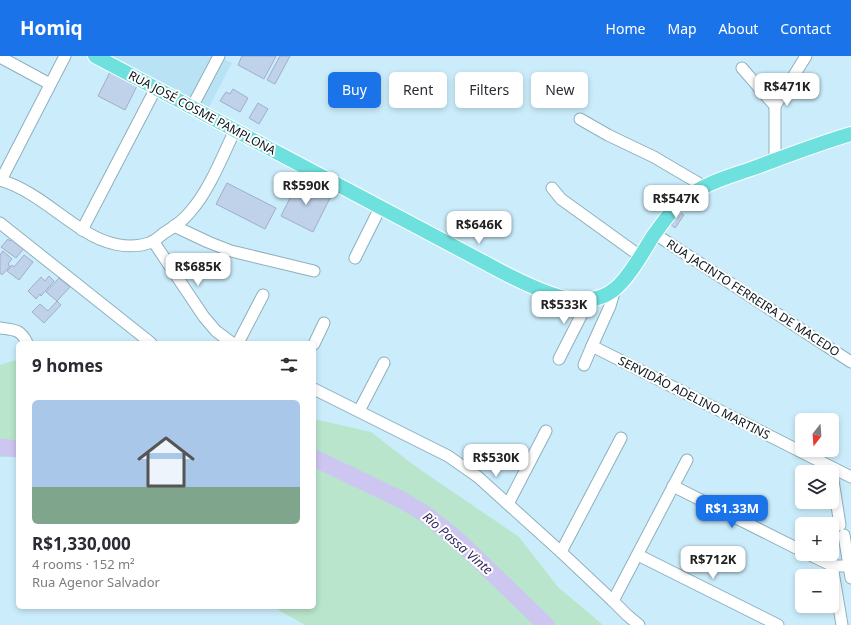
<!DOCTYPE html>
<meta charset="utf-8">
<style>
:root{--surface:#fff;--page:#f2f2f3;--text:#2b2b33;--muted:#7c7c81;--line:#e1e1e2;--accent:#1a73e8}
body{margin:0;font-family:"Noto Sans",sans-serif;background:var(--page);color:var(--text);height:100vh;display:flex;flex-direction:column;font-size:15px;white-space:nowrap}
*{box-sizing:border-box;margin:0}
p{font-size:13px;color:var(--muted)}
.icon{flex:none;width:22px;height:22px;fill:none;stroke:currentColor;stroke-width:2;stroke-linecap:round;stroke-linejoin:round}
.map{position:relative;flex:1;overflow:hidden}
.drawer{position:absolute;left:16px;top:285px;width:300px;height:268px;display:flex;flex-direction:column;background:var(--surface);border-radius:6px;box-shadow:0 2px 6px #0003}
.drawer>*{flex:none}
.banner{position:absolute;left:328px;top:16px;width:380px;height:36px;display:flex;gap:8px}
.needle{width:26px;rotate:197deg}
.tools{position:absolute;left:795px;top:357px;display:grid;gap:8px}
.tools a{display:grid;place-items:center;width:44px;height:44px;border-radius:6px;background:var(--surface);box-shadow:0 2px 6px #0003;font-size:20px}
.price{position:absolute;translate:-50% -34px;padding:0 9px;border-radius:8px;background:#fff;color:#222;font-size:13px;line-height:26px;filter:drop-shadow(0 1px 2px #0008)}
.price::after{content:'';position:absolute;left:50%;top:24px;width:12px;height:9px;margin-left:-6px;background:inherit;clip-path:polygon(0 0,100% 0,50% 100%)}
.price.active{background:var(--accent);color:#fff}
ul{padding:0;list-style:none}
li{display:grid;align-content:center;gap:8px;height:212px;padding:0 16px}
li+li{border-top:1px solid var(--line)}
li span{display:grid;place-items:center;height:124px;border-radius:6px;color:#555}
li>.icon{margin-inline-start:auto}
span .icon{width:72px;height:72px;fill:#fffc;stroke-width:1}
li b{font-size:17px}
h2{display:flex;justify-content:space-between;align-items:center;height:48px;padding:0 16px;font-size:17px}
.tag{padding:0 14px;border-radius:6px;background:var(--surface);box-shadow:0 2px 6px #0003;font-size:14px;line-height:36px}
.tag.active{background:var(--accent);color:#fff}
header{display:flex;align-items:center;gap:24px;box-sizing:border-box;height:56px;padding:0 20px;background:var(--accent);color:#fff}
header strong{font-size:19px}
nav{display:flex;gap:22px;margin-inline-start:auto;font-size:14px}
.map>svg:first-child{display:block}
.built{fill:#b9e3f5}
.green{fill:#b8e5cb}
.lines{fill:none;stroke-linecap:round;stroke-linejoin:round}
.river{stroke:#ccc6f1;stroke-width:17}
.building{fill:#c0d1ea;stroke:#9eafc7}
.minor-casing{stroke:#8fafbc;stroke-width:13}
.major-casing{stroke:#fff;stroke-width:16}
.minor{stroke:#fff;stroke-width:11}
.major{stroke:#6ee1de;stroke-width:14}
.labels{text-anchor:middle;stroke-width:4;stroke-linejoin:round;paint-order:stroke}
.street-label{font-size:12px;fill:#09151a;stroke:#fff}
.water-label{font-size:13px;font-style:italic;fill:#35295d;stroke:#fff}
</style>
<header>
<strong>Homiq</strong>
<nav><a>Home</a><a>Map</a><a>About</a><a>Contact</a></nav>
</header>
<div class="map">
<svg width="851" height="569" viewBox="0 0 851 569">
<rect width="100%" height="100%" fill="#cbedfb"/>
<polygon class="built" points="112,0 219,0 232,7 209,51"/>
<g class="green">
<polygon points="15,304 18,310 18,401 0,401 0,309"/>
<polygon points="314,363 371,376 415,410 519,481 558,531 603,569 305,569 273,551 314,551"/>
</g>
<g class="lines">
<g class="river">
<polyline points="0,391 18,393"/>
<polyline points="314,402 402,444 424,457 459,485 546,569"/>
</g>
</g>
<g class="building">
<polygon points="242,0 276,0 264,23 238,9"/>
<polygon points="280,0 290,0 275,28 267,24"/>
<polygon points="110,16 137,30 125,54 98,40"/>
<polygon points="233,33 248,42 240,56 220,45 226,36 230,38"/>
<polygon points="258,47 268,53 259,68 249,62"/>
<polygon points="299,124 331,140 313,176 281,160"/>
<polygon points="227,127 276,152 265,173 216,148"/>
<polygon points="678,155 684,159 675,172 669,167"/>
<polygon points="12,182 25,191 16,202 1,191 8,183 10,185"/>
<polygon points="3,195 12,203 8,208 10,210 2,219 0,217 0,199"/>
<polygon points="24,199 33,206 19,224 7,215 12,209 14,211"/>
<polygon points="49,220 54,225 41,240 40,238 36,243 28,235 41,221 45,225"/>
<polygon points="59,222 70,231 57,245 46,236"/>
<polygon points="57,245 61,249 44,267 32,256 40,248 48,255"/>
<polygon points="562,246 580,250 577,259 560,254"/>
</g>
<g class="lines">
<g class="minor-casing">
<g id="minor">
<polyline points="0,1 50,28"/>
<polyline points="742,12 775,50"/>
<polyline points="192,51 219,0"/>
<polyline points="580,63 608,79 654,101 705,131"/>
<polyline points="775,104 775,50 806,0"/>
<path d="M0 124C31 133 56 157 83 174 103 187 128 195 152 186 156 184 160 180 164 177 174 171 183 165 190 156 209 135 223 99 235 74"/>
<polyline points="1,124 65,0"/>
<polyline points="552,132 561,143 640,200"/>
<polyline points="0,167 151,287"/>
<polyline points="174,170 208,186 231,195 314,215"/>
<polyline points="82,174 156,32"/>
<polyline points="655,178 851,306"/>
<polyline points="153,185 204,261 216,275 232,287"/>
<polyline points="355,202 380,152"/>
<polyline points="615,233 610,250 592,290 851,421"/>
<path d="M0 272C14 274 21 273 27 287"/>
<polyline points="238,287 263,239"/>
<polyline points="314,288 324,267"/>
<polyline points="559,303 589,244"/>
<polyline points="584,309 592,290"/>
<polyline points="314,333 448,400 478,421 561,496 613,545 627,559 639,569"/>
<polyline points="359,355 384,307"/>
<polyline points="832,418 840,469"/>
<polyline points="673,430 802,495"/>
<polyline points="508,448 546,375"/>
<polyline points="844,479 851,522"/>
<polyline points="561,496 621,382"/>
<polyline points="808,498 833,510 849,510"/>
<polyline points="830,498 842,569"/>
<polyline points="638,499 778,569"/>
<polyline points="613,545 687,404"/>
</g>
</g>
<g class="major-casing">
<path id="major" d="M95 0 508 219C538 234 586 259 616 232 630 220 643 196 653 180 664 165 675 148 692 138 709 126 731 120 751 113 784 101 817 88 851 78"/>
</g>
<use href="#minor" class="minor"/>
<use href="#major" class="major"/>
</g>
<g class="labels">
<g class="street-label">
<text transform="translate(202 57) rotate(28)" y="4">RUA JOSÉ COSME PAMPLONA</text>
<text transform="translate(753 242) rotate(33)" y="4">RUA JACINTO FERREIRA DE MACEDO</text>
<text transform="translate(694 342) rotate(27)" y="4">SERVIDÃO ADELINO MARTINS</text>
</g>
<g class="water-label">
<text transform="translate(458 487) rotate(41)" y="5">Rio Passa Vinte</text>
</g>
</g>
</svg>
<div class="tools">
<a><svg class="needle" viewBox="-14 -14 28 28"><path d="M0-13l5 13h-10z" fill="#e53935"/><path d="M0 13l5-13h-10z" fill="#7c7c81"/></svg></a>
<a><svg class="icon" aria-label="layers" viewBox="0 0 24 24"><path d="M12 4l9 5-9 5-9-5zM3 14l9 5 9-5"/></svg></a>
<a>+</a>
<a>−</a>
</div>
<b class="price" style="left:787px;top:51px">R$471K</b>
<b class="price" style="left:306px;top:150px">R$590K</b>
<b class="price" style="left:676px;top:163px">R$547K</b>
<b class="price" style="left:479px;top:189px">R$646K</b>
<b class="price" style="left:198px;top:231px">R$685K</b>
<b class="price" style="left:564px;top:269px">R$533K</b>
<b class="price" style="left:496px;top:422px">R$530K</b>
<b class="price active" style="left:732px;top:473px">R$1.33M</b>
<b class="price" style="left:713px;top:524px">R$712K</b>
<div class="banner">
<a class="tag active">Buy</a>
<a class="tag">Rent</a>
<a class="tag">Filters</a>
<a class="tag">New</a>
</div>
<section class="drawer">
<h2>9 homes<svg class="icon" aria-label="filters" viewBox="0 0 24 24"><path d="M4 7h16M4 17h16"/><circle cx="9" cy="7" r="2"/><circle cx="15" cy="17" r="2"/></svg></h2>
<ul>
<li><span style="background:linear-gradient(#a9c7e8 70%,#7fa58c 0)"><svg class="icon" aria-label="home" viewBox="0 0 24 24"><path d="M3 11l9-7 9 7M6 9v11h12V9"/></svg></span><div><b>R$1,330,000</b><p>4 rooms · 152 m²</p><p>Rua Agenor Salvador</p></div></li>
</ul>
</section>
</div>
